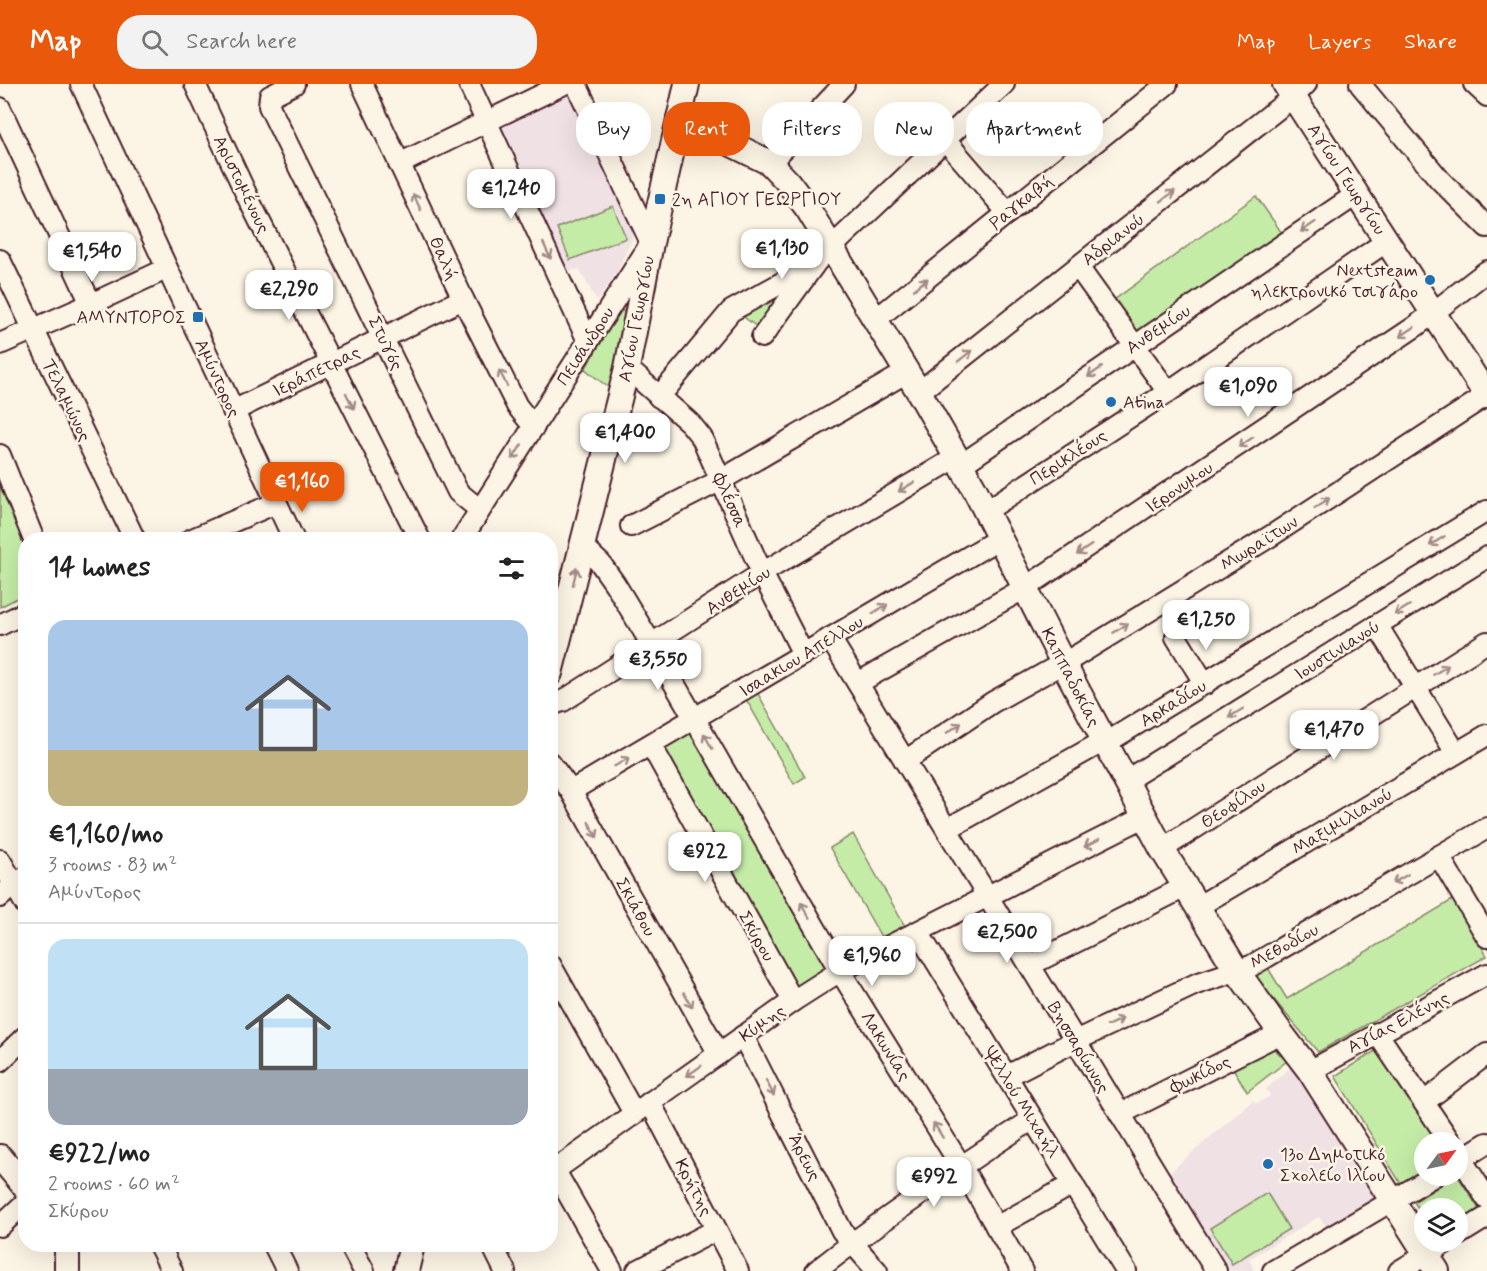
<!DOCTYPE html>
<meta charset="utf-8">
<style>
:root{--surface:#fff;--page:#f2f2f2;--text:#222;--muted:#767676;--line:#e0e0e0;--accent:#ea580c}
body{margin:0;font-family:Mynerve,sans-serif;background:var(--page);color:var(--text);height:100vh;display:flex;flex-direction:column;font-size:22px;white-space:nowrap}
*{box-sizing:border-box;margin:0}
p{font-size:20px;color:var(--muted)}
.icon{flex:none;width:33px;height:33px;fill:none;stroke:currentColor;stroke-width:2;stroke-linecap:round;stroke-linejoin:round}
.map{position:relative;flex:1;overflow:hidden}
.details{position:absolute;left:18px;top:448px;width:540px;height:720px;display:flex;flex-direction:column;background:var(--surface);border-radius:24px;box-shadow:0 6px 24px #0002}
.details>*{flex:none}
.top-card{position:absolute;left:576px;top:18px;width:570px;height:54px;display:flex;gap:12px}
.needle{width:39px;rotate:57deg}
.fabs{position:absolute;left:1414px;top:1048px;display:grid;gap:12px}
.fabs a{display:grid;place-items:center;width:54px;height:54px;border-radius:50%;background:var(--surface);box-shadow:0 6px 24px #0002;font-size:30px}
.price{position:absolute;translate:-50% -51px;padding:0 14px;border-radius:12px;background:#fff;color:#222;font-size:20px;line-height:39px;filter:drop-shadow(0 2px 3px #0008)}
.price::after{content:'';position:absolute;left:50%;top:36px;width:18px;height:14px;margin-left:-9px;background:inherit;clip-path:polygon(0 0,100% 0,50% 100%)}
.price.active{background:var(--accent);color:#fff}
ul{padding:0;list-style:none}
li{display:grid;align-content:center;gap:12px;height:318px;padding:0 30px}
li+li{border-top:2px solid var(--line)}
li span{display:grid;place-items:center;height:186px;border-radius:18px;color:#555}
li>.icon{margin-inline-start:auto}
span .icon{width:108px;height:108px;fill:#fffc;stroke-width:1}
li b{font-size:26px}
h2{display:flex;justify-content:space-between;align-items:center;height:72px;padding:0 30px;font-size:26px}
.chip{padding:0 21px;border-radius:24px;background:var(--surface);box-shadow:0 6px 24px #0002;font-size:21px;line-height:54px}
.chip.active{background:var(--accent);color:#fff}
header{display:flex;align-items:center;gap:36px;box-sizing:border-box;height:84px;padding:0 30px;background:var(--accent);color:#fff}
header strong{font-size:28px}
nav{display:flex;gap:33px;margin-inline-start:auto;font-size:21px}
.search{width:420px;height:54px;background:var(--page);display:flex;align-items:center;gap:15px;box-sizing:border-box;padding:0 21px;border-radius:24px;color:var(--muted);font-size:22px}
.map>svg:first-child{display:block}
.built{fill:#f0e2e4}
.green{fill:#c4eca7;stroke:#878669;stroke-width:1.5}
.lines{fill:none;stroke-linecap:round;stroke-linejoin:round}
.minor-casing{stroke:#4a1f2b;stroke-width:24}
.tertiary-casing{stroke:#4a1f2b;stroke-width:28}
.minor{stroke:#fcf5e5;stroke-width:20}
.tertiary{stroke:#fcf5e5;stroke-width:24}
.oneway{stroke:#a38a88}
.poi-dot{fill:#1f6fb2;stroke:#fcf5e5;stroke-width:2}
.labels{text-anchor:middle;stroke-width:5;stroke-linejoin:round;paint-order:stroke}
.street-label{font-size:18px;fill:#4a1f2b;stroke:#fcf5e5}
.poi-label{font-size:18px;fill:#4a1f2b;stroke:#fcf5e5;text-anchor:start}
</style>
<header>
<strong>Map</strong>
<div class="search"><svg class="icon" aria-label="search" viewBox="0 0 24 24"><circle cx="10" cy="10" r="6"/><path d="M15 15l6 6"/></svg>Search here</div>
<nav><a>Map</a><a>Layers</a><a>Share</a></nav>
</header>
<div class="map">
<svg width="1487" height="1187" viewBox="0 0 1487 1187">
<rect width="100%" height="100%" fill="#fcf5e5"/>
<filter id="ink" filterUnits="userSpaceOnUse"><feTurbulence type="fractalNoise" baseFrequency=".0167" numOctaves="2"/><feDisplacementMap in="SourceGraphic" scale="12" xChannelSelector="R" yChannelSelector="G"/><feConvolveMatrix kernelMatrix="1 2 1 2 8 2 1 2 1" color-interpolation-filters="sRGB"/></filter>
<g filter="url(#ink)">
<g class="built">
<polygon points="568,10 634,151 617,188 597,217 579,185 567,188 497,42"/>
<polygon points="1291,983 1312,1009 1309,1012 1318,1025 1321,1023 1342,1055 1338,1058 1347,1072 1350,1070 1378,1113 1327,1144 1319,1133 1249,1175 1254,1186 1252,1187 1230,1187 1170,1088 1253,1016 1256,1020 1270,1012 1266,1005"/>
</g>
<g class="green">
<polygon points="1256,112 1282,149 1134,253 1110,219"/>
<polygon points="613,122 626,154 570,176 557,144"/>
<polygon points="789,199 761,246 741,231"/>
<polygon points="621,226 627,229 609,304 585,285"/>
<polygon points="0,401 26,458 25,510 0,523"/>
<polygon points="757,608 805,693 794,700 746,615"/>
<polygon points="696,644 828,880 825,889 794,908 657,666"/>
<polygon points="853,750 906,844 883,856 830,764"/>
<polygon points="1454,815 1487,872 1318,968 1254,892 1259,885 1265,882 1268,884 1287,915"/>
<polygon points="1272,963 1287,977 1247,1008 1233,984"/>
<polygon points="1380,964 1438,1059 1425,1059 1425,1085 1401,1100 1335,992"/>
<polygon points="1454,1092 1458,1092 1479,1125 1458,1138 1458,1125 1425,1125 1425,1135 1414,1118"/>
<polygon points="1267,1109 1289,1145 1232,1180 1210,1144"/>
</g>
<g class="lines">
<g class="minor-casing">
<g id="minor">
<polyline points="81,0 294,456"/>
<polyline points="195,0 249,116 420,456"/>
<polyline points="294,0 270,12 269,22 458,408 480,426"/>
<polyline points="362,0 463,215 517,322 534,343"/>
<polyline points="469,0 588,257"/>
<polyline points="1360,0 1440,96 1487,143"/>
<polyline points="1474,0 1487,12"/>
<polyline points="0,24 91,220"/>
<polyline points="946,57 1008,129"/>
<polyline points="770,79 844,0"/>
<polyline points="399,80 564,0"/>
<polyline points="0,176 135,456"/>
<polyline points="1078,183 1168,308"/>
<polyline points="875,236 1167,0"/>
<polyline points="762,253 817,177 1004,0"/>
<polyline points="0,260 91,220 166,185"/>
<polyline points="627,284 690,339 702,354 762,489 803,570"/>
<polyline points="919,308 1294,12 1306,0"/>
<polyline points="659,313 731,227 810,183"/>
<polyline points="233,327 463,215"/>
<polyline points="0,371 34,456"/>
<polyline points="961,381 1357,110"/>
<polyline points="986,427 1168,308 1387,157"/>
<polyline points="631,442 721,396 907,288"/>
<polyline points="190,456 276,419"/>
<polyline points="461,456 651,159 576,0"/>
<polyline points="582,462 601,480 615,500 652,561 840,887 961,1082 1022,1187"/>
<polyline points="0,541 26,528"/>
<polyline points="1377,541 1456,669"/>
<polyline points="1176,553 1205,600"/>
<polyline points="830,554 1216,1187"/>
<polyline points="858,599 1025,504 1416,242 1487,187"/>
<polyline points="550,621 563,617 762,489 957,373"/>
<polyline points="651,661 793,917"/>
<polyline points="905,677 993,618 1076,572 1274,450 1487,311"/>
<polyline points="550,679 571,707 719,970"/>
<polyline points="1125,697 1487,473"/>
<polyline points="571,707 1000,454"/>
<polyline points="947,745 1104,657 1114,654 1487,427"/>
<polyline points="1162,765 1487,558"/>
<polyline points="1439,772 1487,853"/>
<polyline points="0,776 26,821"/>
<polyline points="0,813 14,800 26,793"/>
<polyline points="1197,823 1487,651"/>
<polyline points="918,848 1126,1187"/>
<polyline points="550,880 634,1029"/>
<polyline points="1030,881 1185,803"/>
<polyline points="1377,949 1451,1059"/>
<polyline points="743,952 842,1147 877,1187"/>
<polyline points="0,977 26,952"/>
<polyline points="1310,987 1487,890"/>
<polyline points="1007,992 1075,957 1196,900 1251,882 1487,744"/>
<polyline points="650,1018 738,1187"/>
<polyline points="1424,1018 1487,970"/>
<polyline points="1120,1030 1281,949"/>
<polyline points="1458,1070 1487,1115"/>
<polyline points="1458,1077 1487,1059"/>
<polyline points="550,1078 612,1187"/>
<polyline points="555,1086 793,917 840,887 1144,733"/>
<polyline points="0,1142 26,1118"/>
<polyline points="996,1143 1073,1100"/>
<polyline points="1458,1151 1487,1133"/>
<polyline points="159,1161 172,1187"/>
<polyline points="274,1161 287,1187"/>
<polyline points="350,1161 364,1187"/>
<polyline points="492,1161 505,1187"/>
<polyline points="637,1187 716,1146"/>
<path d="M816 1187C886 1132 959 1083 1033 1035"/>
<polyline points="1273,1187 1434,1092"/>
<polyline points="1399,1187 1447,1158"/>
</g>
</g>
<g class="tertiary-casing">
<g id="tertiary">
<polyline points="1285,0 1487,312"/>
<polyline points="679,34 770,79 787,97 808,125 919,308 974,404 1063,579 1162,765 1237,887 1281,949 1310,987 1437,1187"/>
<polyline points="550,589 627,284 651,159 687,0"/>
<polyline points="0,1073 26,1104"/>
<polyline points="67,1161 67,1187"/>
<polyline points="406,1187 412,1161"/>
</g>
</g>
<use href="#minor" class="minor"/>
<use href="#tertiary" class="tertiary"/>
</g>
<defs><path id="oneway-shaft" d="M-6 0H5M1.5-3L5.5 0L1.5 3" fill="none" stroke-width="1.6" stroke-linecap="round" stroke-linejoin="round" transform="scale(1.5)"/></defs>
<g class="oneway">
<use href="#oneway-shaft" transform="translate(1168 112) rotate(-38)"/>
<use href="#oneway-shaft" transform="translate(417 118) rotate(-115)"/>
<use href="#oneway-shaft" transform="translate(1308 143) rotate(146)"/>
<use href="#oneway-shaft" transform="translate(547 167) rotate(65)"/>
<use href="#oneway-shaft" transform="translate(921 200) rotate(-39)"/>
<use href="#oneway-shaft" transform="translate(1407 248) rotate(146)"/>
<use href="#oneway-shaft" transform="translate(965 272) rotate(-38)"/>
<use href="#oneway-shaft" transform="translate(1095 288) rotate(145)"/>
<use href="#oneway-shaft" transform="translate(503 294) rotate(-117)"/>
<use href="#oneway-shaft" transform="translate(350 317) rotate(63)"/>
<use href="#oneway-shaft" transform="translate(1246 358) rotate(146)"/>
<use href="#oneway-shaft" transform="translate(517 368) rotate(123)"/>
<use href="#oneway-shaft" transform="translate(906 403) rotate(149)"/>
<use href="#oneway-shaft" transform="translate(1322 419) rotate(-33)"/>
<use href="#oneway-shaft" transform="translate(1437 457) rotate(148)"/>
<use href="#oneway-shaft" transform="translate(1084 466) rotate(146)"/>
<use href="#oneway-shaft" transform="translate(575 492) rotate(-76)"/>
<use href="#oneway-shaft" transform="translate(880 525) rotate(-31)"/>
<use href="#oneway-shaft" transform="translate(1402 526) rotate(148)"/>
<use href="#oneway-shaft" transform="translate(1121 544) rotate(-32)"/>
<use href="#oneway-shaft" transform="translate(1441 586) rotate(-32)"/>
<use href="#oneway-shaft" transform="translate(1236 629) rotate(148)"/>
<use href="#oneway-shaft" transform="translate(954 644) rotate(-33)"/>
<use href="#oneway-shaft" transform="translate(708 657) rotate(-120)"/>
<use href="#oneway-shaft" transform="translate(622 678) rotate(-30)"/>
<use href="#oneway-shaft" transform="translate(593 746) rotate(61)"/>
<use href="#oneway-shaft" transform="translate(1092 759) rotate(153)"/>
<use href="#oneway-shaft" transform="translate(1400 795) rotate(150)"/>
<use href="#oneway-shaft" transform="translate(805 826) rotate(-120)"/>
<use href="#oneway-shaft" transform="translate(688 916) rotate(60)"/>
<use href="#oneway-shaft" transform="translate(1115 938) rotate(-25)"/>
<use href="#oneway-shaft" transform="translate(694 987) rotate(145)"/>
<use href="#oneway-shaft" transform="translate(770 1004) rotate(63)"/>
<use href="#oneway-shaft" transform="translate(938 1046) rotate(-122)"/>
</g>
</g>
<g class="poi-dot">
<rect x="654" y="109" width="12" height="12" rx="3"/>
<circle cx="1430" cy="196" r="6"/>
<rect x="192" y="227" width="12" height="12" rx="3"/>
<circle cx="1111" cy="318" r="6"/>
<circle cx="1268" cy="1080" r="6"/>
</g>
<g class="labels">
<g class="street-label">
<text transform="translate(1347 95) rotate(57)" y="6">Αγίου Γεωργίου</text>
<text transform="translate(242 100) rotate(64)" y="6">Αριστομένους</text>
<text transform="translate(1021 118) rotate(-39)" y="6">Ραγκαβή</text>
<text transform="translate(1113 155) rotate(-38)" y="6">Αδριανού</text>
<text transform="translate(444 174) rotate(65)" y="6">Θαλή</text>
<text transform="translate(636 235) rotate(-79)" y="6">Αγίου Γεωργίου</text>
<text transform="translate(1158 245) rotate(-34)" y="6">Ανθεμίου</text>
<text transform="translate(386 259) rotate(64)" y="6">Στυγός</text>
<text transform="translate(585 262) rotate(-57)" y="6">Πεισάνδρου</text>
<text transform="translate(316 287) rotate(-26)" y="6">Ιεράπετρας</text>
<text transform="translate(218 294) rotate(65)" y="6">Αμύντορος</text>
<text transform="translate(67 316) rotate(64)" y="6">Τελαμώνος</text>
<text transform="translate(1068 373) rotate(-33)" y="6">Περικλέους</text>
<text transform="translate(1179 403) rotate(-34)" y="6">Ιερονυμου</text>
<text transform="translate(730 416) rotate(66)" y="6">Φλέσσα</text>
<text transform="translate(1259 459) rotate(-32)" y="6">Μωραϊτων</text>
<text transform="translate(738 506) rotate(-33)" y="6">Ανθεμίου</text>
<text transform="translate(1337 566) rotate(-32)" y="6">Ιουστινιανού</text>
<text transform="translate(801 572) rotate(-31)" y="6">Ισαακιου Απελλου</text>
<text transform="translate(1071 593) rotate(63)" y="6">Καππαδοκίας</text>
<text transform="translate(1173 619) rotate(-31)" y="6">Αρκαδίου</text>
<text transform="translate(1233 720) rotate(-33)" y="6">Θεοφίλου</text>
<text transform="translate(1342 737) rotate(-31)" y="6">Μαξιμιλιανού</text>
<text transform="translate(636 823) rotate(61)" y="6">Σκιάθου</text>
<text transform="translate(757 852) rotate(60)" y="6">Σκύρου</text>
<text transform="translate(1284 862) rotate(-29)" y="6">Μεθοδίου</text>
<text transform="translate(1398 938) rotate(-28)" y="6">Αγίας Ελένης</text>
<text transform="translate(762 939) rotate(-35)" y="6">Κύμης</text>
<text transform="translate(886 962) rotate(58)" y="6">Λακωνίας</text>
<text transform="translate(1079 963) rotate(59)" y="6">Βησσαρίωνος</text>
<text transform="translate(1200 990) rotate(-26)" y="6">Φωκίδος</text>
<text transform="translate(1022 1018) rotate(58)" y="6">Ψελλού Μιχαήλ</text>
<text transform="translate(805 1073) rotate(63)" y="6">Άρεως</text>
<text transform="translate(694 1103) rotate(63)" y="6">Κρήτης</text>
</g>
<g class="poi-label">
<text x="672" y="121">2η ΑΓΙΟΥ ΓΕΩΡΓΙΟΥ</text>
<text x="1418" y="192" text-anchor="end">Nextsteam<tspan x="1418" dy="21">ηλεκτρονικό τσιγάρο</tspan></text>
<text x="186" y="239" text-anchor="end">ΑΜΥΝΤΟΡΟΣ</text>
<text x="1123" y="324">Atina</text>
<text x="1280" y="1076">13ο Δημοτικό<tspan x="1280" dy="21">Σχολείο Ιλίου</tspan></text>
</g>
</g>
</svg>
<div class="fabs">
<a><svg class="needle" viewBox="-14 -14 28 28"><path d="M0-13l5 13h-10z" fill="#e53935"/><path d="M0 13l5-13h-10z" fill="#767676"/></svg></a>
<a><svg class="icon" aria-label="layers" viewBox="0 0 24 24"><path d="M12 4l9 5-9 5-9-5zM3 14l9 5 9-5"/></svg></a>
</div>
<b class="price" style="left:511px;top:136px">€1,240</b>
<b class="price" style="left:782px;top:196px">€1,130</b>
<b class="price" style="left:92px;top:199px">€1,540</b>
<b class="price" style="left:289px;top:237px">€2,290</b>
<b class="price" style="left:1248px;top:334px">€1,090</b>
<b class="price" style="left:625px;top:380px">€1,400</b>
<b class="price active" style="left:302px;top:429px">€1,160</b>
<b class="price" style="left:1206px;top:567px">€1,250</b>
<b class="price" style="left:658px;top:607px">€3,550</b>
<b class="price" style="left:1334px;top:677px">€1,470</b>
<b class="price" style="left:705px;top:799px">€922</b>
<b class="price" style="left:1007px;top:880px">€2,500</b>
<b class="price" style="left:872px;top:903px">€1,960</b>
<b class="price" style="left:934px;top:1124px">€992</b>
<div class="top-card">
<a class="chip">Buy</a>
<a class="chip active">Rent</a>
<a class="chip">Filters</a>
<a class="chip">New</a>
<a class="chip">Apartment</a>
</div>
<section class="details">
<h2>14 homes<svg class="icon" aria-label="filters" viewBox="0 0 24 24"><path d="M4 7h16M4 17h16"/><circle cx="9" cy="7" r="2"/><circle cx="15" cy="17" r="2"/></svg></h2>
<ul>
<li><span style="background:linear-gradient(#a9c7e8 70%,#c2b280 0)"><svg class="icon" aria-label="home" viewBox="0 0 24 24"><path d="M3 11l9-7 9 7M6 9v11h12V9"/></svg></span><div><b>€1,160/mo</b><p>3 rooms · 83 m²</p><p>Αμύντορος</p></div></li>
<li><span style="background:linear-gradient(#bfe0f5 70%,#9aa5b1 0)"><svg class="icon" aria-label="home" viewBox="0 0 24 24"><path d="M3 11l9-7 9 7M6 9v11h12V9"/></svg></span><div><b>€922/mo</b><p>2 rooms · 60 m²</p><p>Σκύρου</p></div></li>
</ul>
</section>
</div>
